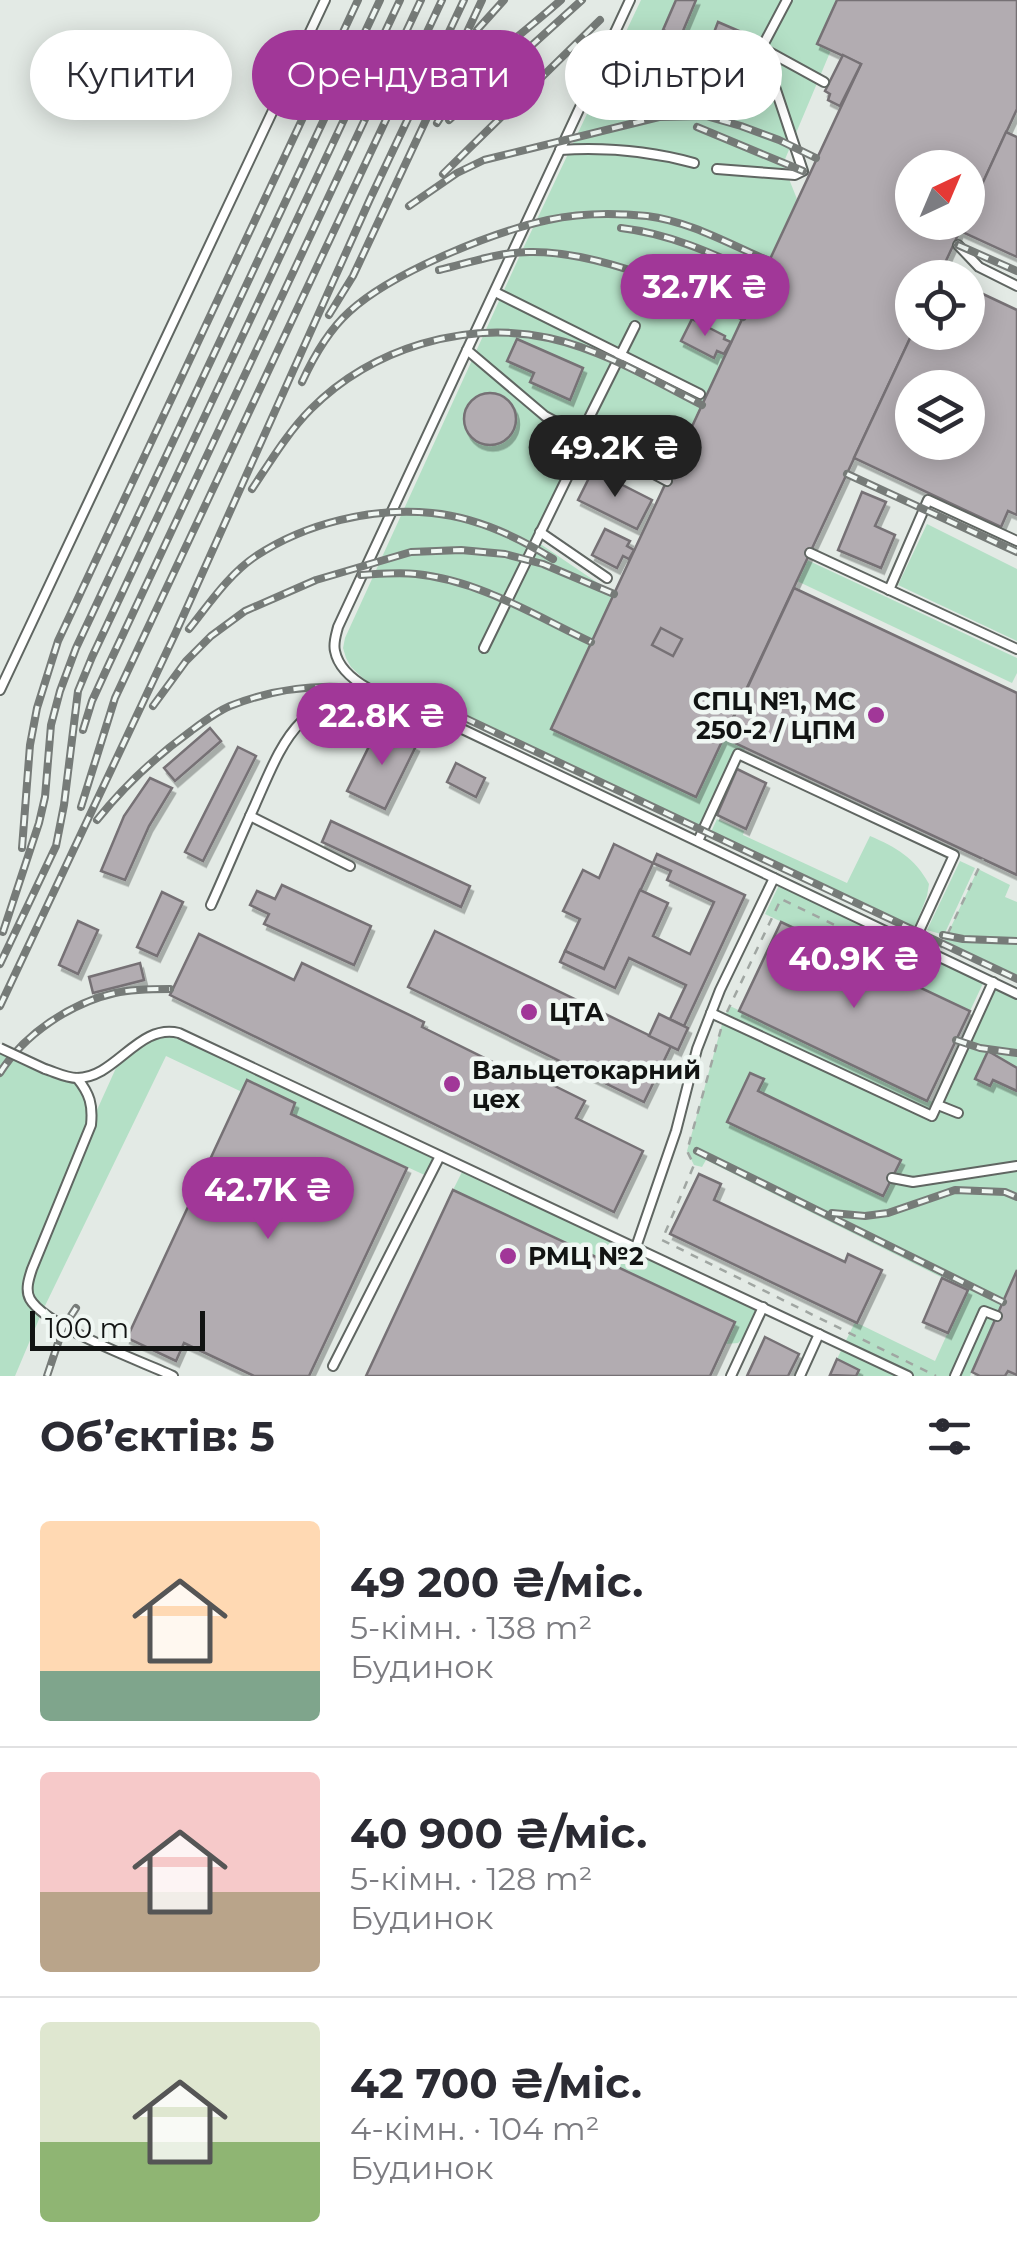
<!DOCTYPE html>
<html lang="uk">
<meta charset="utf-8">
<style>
:root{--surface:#fff;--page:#f7f7f7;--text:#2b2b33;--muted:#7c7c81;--line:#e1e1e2;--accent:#a13798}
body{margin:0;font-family:Montserrat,sans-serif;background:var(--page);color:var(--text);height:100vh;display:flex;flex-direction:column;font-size:38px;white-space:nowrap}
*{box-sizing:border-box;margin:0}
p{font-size:32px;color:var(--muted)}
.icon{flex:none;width:55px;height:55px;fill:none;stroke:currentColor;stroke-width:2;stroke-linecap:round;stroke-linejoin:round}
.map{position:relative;height:1376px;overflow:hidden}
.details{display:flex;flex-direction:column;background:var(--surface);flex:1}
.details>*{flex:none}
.guide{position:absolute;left:30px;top:30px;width:958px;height:90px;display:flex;gap:20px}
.needle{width:65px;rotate:44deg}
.controls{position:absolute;left:895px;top:150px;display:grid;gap:20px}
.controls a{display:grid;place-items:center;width:90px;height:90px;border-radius:50%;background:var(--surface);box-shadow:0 5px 25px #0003;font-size:50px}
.scale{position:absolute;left:30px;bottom:25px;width:175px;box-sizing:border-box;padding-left:10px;border:5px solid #121413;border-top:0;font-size:28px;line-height:35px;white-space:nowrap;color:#121413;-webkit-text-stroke:8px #f0f7f3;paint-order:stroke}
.price{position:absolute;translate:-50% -85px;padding:0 22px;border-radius:35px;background:var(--accent);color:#fff;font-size:32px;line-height:65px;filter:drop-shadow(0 2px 5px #0008)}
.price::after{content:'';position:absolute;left:50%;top:60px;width:30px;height:22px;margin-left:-15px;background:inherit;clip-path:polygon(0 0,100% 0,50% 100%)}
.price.on{background:#222;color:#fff}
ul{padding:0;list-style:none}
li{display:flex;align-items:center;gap:30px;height:250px;padding:0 40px}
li+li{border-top:2px solid var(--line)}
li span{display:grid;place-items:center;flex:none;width:280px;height:200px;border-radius:10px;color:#555}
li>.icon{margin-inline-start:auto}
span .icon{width:120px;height:120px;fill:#fffc;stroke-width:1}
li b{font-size:42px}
h2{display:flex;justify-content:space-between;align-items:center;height:120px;padding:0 40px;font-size:42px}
.chip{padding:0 35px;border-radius:45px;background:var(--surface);box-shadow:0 5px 25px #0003;font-size:35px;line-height:90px}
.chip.on{background:var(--accent);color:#fff}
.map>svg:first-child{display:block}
.green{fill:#b4e0c6}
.building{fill:#b2acb1;stroke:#767175;stroke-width:2.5;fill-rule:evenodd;filter:url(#shadow)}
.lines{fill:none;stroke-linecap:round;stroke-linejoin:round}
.lane-casing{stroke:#606662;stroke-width:12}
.path{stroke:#a0a6a2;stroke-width:2.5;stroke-dasharray:8 8;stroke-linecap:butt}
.lane{stroke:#fff;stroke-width:8}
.rail-casing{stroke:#767b78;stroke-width:8}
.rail{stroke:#f0f7f3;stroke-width:4;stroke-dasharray:11;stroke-linecap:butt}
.lane-bridge-casing{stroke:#606662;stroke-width:12;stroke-linecap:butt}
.lane-bridge{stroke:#fff;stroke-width:8}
.poi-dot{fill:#a13798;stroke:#f0f7f3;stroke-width:4}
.labels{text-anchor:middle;stroke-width:9;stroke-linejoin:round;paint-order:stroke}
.poi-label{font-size:25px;font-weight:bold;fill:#121413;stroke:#f0f7f3;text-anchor:start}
</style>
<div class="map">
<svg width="1017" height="1376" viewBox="0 0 1017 1376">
<defs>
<filter id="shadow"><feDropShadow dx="3" dy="5.5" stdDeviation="0" flood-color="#0004"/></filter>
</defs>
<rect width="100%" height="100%" fill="#e3eae5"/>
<g class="green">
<polygon points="641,0 837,0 817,43 831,50 783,164 797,199 667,481 586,439 536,541 614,594 551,729 696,797 724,738 745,748 742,756 739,754 703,830 448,710 378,687 366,681 351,667 346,658 343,648 345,638 521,253"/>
<polygon points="927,524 1017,569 1017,641 898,585"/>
<polygon points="807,560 1017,658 1017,673 1012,683 797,581"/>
<path d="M717 819 744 831 743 835 847 883 870 836C896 847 915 858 929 884L927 896 915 927 874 911 710 834Z"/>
<polygon points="960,861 975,868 944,935 927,930"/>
<polygon points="978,869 1010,885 1005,897 1017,902 1017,979 943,944"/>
<polygon points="781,881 985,979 970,1011 765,914"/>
<polygon points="993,982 1017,994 1017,1270 970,1376 856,1376 859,1369 837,1359 855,1322 935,1361 967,1290 706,1160 702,1167 694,1165 687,1151 724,1017 730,1006 937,1104"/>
<polygon points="169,1031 440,1156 429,1177 291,1114 295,1103 242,1092 166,1056 42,1312 15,1376 0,1376 0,1048 77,1078 89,1093 92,1121 121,1057 136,1045"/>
<polygon points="463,1170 758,1308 745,1336 738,1343 725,1344 735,1322 453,1190"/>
</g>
<g class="building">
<polygon points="676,0 696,0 680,38 663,30"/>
<polygon points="837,0 1017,0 1017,109 968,215 968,168 912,168 912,222 964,222 938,278 912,278 913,332 696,797 551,729 861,64 817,44"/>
<polygon points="718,22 753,37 748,50 713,35"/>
<polygon points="843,55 861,64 840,106 828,100 830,94 825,91"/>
<polygon points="626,57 666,75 650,110 611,93"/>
<polygon points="1006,132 1017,137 1017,257 960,231 964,222 968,222 968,215"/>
<path d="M968 287 1017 310V515L1008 511 1001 527 854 458 913 332H968ZM912 388H968V442H912Z"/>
<polygon points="692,319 725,336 724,339 731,342 724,354 717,351 714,358 681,341"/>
<polygon points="517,339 583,368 570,400 530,382 534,373 507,361"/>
<circle cx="490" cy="419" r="26"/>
<polygon points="593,470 652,500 637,529 578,500"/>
<polygon points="862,492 886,502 875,526 895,535 881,568 838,550"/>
<polygon points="605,529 630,541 627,546 634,550 629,559 623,556 617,568 592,555"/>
<polygon points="794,588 1017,693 1017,875 724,738"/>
<polygon points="661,628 682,639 673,656 652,645"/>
<polygon points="210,728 221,741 175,781 164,768"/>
<polygon points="378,728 416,746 385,809 347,791"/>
<polygon points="238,747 256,756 203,861 185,852"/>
<polygon points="456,763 485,778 476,797 447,782"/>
<polygon points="737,769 766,783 746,829 717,815"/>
<polygon points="150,778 172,788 149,826 125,880 101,871 124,816"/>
<polygon points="331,821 470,886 461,907 322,842"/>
<polygon points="614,844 653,863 604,969 565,951 580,919 563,911 583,870 599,878"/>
<polygon points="657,854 745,895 684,1026 670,1019 686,985 629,958 615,988 560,962 565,951 604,969 640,890 668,903 653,936 690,954 714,902 667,880 671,871 653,863"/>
<polygon points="282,885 371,926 354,965 264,924 269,914 250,905 257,891 275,899"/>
<polygon points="162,892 183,902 157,956 137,947"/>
<polygon points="78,921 98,930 78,974 59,965"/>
<polygon points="781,922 970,1011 927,1101 739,1011"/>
<polygon points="435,931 671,1046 644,1102 408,987"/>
<polygon points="199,934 294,980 302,963 424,1022 422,1027 505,1068 508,1063 585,1101 576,1118 643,1151 614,1212 170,995"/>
<polygon points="140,963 144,980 93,993 89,977"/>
<polygon points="659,1014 688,1028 678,1050 649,1036"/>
<polygon points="988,1051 1017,1068 1017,1091 993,1080 990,1086 975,1079"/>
<polygon points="750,1073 764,1079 758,1091 901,1160 883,1196 727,1122"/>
<polygon points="247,1080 295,1103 291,1114 407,1168 309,1376 254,1376 184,1343 176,1361 127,1338"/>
<polygon points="699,1174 721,1184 714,1200 845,1262 848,1254 882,1270 857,1323 670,1234"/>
<polygon points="453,1190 735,1322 710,1376 366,1376"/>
<polygon points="1017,1270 1017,1375 1008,1371 1005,1376 980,1376 972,1372"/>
<polygon points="942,1278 968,1290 948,1333 923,1322"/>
<polygon points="765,1337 799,1354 788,1376 747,1376"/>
<polygon points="837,1359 859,1370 856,1376 830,1375"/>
</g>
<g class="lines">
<g class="lane-casing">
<g id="lane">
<path d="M630 0 338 627C336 635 333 643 335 651 342 688 407 705 437 717L1017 994"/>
<polyline points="762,48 824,82"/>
<polyline points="669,83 675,71 712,51 751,68 787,0"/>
<path d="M560 150C606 147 650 151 694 163"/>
<polyline points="717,169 795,175 803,171 762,48"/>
<polyline points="958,245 979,267 1017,286"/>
<polyline points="495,292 700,394"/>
<polyline points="467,350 545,416 667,481"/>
<polyline points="580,436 635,326"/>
<polyline points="540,532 607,578"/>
<polyline points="810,553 1017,649"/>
<polyline points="889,590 928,500 1017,541"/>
<polyline points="484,648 586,439"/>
<polyline points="0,690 325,0"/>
<polyline points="250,816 350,866"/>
<polyline points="698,841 738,754 954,855 913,944"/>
<path d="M211 905C226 872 240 838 255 805 284 739 300 691 384 699"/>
<polyline points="711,1013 932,1116 993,982"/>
<path d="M45 1069C55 1072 66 1078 77 1078 116 1078 138 1023 179 1033L908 1376"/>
<path d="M77 1078C90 1094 93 1105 91 1125L32 1269C29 1278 25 1290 30 1299 46 1327 141 1361 173 1376"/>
<polyline points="938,1105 958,1113"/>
<polyline points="892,1178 913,1182 1017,1166"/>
<polyline points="636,1247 676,1131 697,1049 720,990 774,878"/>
<polyline points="333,1366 440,1156"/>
<polyline points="731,1376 763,1307"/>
<polyline points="800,1376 819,1334"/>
<polyline points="955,1376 984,1311 997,1316"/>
</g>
</g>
<g class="path">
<polyline points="941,948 983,859"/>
<polyline points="727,1012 781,899 930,971 933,964"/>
<polyline points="721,1029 687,1151 694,1165 662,1240 936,1376"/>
</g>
<use href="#lane" class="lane"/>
<g class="rail-casing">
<g id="rail">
<polyline points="477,30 504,0"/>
<polyline points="449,120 582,0"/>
<path d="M437 123C466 73 518 38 561 0"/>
<polyline points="697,127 803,171"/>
<polyline points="443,174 600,20"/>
<polyline points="409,206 457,173 484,160 659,117 706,116 741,126 779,140 816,158"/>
<path d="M621 228C672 234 716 255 762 276"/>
<polyline points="958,245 1017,271"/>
<path d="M439 270C469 263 499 252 530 252 598 251 682 288 743 317"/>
<polyline points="329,315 353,276 482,0"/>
<path d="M302 382C313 358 329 330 349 312 391 273 492 232 548 220 580 213 616 213 647 216 689 221 731 245 769 261"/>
<polyline points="847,474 1017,552"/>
<path d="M252 489C270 462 288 432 311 409 372 348 465 320 549 338 603 350 653 380 702 405"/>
<path d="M361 575C379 574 398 572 416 574 478 580 536 616 591 642"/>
<path d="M189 629C209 604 229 574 256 556 306 523 373 507 432 513 474 517 518 537 553 559"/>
<polyline points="153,706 186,661 211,636 245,611 316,580 411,552 461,550 505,554 543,564 614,594"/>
<polyline points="83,730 92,701 109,664 421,0"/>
<polyline points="81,807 115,698 442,0"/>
<path d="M97 820C125 785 155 757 191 731 203 722 216 712 230 706 304 677 374 683 448 710L1017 979"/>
<polyline points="22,848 30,745 37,708 58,641 358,0"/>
<polyline points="3,932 39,823 45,797 51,725 60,691 76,648 380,0"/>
<polyline points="943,935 963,939 1017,941"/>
<polyline points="0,964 56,846 64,805 78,691 92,657 400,0"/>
<polyline points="0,1006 176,632 370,199 464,0"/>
<polyline points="956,1040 980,1048 1017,1053"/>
<path d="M0 1073C24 1034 71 1003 115 993 133 989 152 989 170 989"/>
<polyline points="697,1151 1003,1302"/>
<polyline points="832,1213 865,1216 888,1213 955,1190 1005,1192 1017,1197"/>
<polyline points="47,1376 63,1328 76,1308"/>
</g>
</g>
<use href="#rail" class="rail"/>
<g class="lane-bridge-casing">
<polyline id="lane-bridge" points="0,1048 45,1069"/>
</g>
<use href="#lane-bridge" class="lane-bridge"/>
</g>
<g class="poi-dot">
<circle cx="876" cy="715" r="10"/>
<circle cx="529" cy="1012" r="10"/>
<circle cx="452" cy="1084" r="10"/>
<circle cx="508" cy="1256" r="10"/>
</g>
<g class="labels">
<g class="poi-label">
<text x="856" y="710" text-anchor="end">СПЦ №1, МС<tspan x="856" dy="29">250-2 / ЦПМ</tspan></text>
<text x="549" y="1021">ЦТА</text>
<text x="472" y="1079">Вальцетокарний<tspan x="472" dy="29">цех</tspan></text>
<text x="528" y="1265">РМЦ №2</text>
</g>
</g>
</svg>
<div class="controls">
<a><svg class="needle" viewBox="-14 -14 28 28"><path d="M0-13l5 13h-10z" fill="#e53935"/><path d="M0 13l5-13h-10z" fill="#7c7c81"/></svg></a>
<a><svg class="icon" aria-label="locate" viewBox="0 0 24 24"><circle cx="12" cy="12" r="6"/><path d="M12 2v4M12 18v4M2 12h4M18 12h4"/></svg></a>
<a><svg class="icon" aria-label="layers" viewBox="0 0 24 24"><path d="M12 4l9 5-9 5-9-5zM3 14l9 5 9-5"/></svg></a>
</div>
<div class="scale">100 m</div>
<b class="price" style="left:705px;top:339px">32.7K ₴</b>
<b class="price on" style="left:615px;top:500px">49.2K ₴</b>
<b class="price" style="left:382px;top:768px">22.8K ₴</b>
<b class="price" style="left:854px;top:1011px">40.9K ₴</b>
<b class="price" style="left:268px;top:1242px">42.7K ₴</b>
<div class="guide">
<a class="chip">Купити</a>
<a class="chip on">Орендувати</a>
<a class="chip">Фільтри</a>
</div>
</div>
<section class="details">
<h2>Об’єктів: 5<svg class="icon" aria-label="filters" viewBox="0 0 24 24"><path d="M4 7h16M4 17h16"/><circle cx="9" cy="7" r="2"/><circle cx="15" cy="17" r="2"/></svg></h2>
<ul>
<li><span style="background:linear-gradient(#ffd9b3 75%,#7fa58c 0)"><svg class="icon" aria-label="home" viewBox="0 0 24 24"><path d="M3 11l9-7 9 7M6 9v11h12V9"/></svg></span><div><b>49 200 ₴/міс.</b><p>5-кімн. · 138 m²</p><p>Будинок</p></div></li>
<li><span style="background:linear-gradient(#f6c9c9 60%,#b9a48a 0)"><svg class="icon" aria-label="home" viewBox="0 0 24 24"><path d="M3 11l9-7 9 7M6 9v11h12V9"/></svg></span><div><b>40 900 ₴/міс.</b><p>5-кімн. · 128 m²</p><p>Будинок</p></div></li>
<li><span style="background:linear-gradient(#dfe7d0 60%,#8fb573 0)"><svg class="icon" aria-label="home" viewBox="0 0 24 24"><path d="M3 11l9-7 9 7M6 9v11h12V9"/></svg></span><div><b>42 700 ₴/міс.</b><p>4-кімн. · 104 m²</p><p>Будинок</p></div></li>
</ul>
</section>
